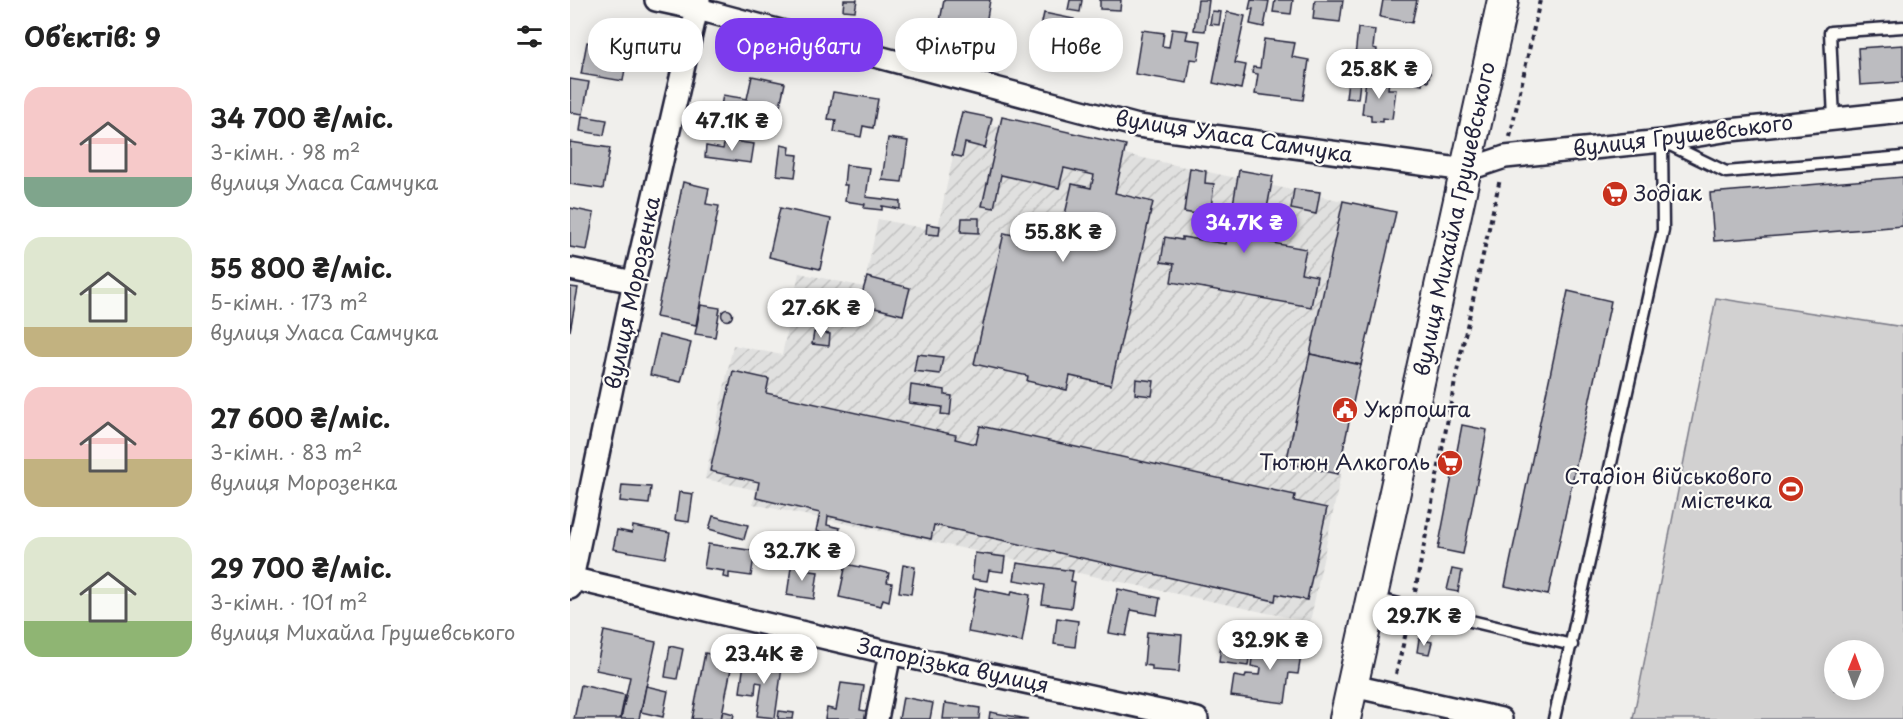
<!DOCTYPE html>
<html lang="uk">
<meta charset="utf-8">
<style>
:root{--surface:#fff;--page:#f6f6f6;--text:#222;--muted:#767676;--accent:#7c3aed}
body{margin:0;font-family:"Playpen Sans",sans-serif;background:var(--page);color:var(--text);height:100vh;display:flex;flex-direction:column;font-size:22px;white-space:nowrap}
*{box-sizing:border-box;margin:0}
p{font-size:20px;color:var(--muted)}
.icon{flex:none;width:33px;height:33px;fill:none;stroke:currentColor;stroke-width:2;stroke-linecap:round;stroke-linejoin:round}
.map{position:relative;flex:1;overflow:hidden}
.side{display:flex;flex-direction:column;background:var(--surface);width:570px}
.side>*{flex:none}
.banner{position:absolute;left:18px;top:18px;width:570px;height:54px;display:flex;gap:12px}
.needle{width:39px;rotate:1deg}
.buttons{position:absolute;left:1254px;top:640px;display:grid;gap:12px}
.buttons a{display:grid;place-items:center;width:60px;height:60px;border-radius:50%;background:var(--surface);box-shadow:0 3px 15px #0003;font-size:30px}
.price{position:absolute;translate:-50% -51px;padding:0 14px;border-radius:21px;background:#fff;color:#222;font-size:20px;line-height:39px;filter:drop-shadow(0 2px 3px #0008)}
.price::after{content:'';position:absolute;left:50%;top:36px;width:18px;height:14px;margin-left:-9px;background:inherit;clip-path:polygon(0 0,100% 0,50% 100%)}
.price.on{background:var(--accent);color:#fff}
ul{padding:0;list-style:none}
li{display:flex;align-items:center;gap:18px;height:150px;padding:0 24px}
li span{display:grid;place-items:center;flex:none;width:168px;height:120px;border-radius:18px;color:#555}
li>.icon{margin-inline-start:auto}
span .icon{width:72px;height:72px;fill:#fffc;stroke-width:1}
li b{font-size:26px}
h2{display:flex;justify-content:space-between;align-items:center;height:72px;padding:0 24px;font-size:26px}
.tag{padding:0 21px;border-radius:24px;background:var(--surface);box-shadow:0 3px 15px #0003;font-size:21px;line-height:54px}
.tag.on{background:var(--accent);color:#fff}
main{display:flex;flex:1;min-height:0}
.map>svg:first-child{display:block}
.industrial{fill:url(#industrial-furrows)}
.park{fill:#d2d1d1;stroke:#7a7a86;stroke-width:1.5;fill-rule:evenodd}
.building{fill:#bcbcc0;stroke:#22223b;stroke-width:1.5}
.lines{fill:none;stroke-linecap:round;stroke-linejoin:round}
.lane-casing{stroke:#22223b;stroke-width:15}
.street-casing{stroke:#22223b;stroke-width:26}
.secondary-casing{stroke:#22223b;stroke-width:34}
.path{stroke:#22223b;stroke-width:4;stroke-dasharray:4.5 4.5;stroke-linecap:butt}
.lane{stroke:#fdfcf7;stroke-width:10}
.street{stroke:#fdfcf7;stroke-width:21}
.secondary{stroke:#fdfcf7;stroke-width:30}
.labels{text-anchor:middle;stroke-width:4.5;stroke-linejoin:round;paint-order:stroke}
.street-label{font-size:21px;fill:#22223b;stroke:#fdfcf7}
.poi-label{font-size:21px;fill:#22223b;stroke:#fdfcf7;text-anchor:start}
</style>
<main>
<section class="side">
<h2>Об’єктів: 9<svg class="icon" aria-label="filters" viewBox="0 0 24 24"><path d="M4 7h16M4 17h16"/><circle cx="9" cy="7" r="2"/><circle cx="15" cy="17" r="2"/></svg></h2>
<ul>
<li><span style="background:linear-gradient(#f6c9c9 75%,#7fa58c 0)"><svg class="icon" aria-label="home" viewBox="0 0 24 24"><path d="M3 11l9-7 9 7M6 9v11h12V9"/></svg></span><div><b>34 700 ₴/міс.</b><p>3-кімн. · 98 m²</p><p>вулиця Уласа Самчука</p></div></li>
<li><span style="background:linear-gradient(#dfe7d0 75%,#c2b280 0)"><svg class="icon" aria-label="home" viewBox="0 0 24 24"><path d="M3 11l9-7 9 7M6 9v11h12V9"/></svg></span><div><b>55 800 ₴/міс.</b><p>5-кімн. · 173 m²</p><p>вулиця Уласа Самчука</p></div></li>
<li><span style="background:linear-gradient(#f6c9c9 60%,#c2b280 0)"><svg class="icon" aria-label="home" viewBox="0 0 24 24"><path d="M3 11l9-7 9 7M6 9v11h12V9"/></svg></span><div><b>27 600 ₴/міс.</b><p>3-кімн. · 83 m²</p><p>вулиця Морозенка</p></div></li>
<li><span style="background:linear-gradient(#dfe7d0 70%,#8fb573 0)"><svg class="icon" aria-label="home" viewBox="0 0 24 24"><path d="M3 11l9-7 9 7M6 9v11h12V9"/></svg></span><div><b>29 700 ₴/міс.</b><p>3-кімн. · 101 m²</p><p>вулиця Михайла Грушевського</p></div></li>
</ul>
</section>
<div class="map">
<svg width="1333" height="719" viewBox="0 0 1333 719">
<defs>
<pattern id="industrial-furrows" width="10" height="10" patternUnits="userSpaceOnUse" patternTransform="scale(1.5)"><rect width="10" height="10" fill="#e0e0df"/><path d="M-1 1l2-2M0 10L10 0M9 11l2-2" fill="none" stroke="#c0c0c0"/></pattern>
</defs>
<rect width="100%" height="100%" fill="#f0efec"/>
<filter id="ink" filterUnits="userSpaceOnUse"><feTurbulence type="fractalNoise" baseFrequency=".0167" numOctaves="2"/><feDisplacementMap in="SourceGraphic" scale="12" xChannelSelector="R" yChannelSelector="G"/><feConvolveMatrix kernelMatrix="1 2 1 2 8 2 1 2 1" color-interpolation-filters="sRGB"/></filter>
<g filter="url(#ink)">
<polygon class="industrial" points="391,119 773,201 716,462 771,474 740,622 183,504 186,490 135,479 163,345 212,355 229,273 294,287 308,219 367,231"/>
<path class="park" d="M1146 298 1333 327V719H1063ZM1264 651H1304V690H1264Z"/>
<g class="building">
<polygon points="274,0 287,0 285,11 273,10"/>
<polygon points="374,0 420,0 413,42 397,40 398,34 382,31 384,23 370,21"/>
<polygon points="500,0 512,0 510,12 498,10"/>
<polygon points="530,0 551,0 550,10 530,9"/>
<polygon points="628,0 639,0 635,31 624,30"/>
<polygon points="681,0 699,1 694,27 680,24 683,9 679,9"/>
<polygon points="705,0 723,0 721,14 703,12"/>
<polygon points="745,0 773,0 770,22 743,19"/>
<polygon points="813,0 847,0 842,23 810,17"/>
<polygon points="642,11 651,12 649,25 640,24"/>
<polygon points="657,12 675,16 665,63 676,65 671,89 643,83"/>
<polygon points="474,13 504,19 498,51 467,45"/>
<polygon points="788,28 805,30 803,48 807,49 806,60 785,57"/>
<polygon points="602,29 618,31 616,39 631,41 628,60 621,59 617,83 565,74 572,30 594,33 592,46 599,47"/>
<polygon points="31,37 48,40 46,48 58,50 53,81 11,74 17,42 29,44"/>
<polygon points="694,39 725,43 722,57 739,60 733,100 685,94 688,74 682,73 683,67 690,68"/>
<polygon points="1333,45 1333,82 1290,85 1288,48"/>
<polygon points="832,54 858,60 855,73 860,73 858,82 853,80 852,85 826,79"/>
<polygon points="182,76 215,83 204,133 148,122 153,95 177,99"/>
<polygon points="0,79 19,82 13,114 0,112"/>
<polygon points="796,79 819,81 818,89 826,89 822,119 812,118 812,122 801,121 801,115 792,114"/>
<polygon points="778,80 790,82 788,99 776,98"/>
<polygon points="263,92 308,99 303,128 293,126 291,137 264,132 266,120 258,119"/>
<polygon points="392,112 422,118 415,148 395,143 392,157 382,155"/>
<polygon points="12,116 37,120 34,135 10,131"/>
<polygon points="432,117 556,145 545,193 583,202 541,385 500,376 497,390 457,381 458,376 404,364 434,233 488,245 502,184 521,188 524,175 494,168 489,188 431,175 424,208 412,206"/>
<polygon points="318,138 338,141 332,182 312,180"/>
<polygon points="155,140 184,144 181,163 135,157 136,146 153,149"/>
<polygon points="0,142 40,148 33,189 0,184"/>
<polygon points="211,145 220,147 219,154 228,155 225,177 207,175"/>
<polygon points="276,165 300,168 296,197 330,201 330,209 312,206 312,210 294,208 295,204 275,201 277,185 274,185"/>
<polygon points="620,168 636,171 635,183 644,184 640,216 614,212"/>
<polygon points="669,170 703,176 691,241 736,249 731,273 747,276 741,307 601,282 604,264 591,262 595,237 612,240 612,237 656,244"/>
<polygon points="1333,177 1333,226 1144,241 1140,193"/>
<polygon points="113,182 139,188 136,204 149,206 126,325 86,317"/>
<polygon points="724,189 750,192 746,214 721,209"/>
<polygon points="773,201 826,212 791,365 740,354"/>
<polygon points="0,208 24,213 17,250 0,247"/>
<polygon points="210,208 261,219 250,269 199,257"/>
<polygon points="392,218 409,218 409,233 391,232"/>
<polygon points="641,219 651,220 651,235 640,235"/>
<polygon points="357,224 370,226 369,235 356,234"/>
<polygon points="297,277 340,288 333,315 289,304"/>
<polygon points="0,287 8,288 0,331"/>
<polygon points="998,291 1041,301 978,595 935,586"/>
<polygon points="131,305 150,308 145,337 125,334"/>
<circle cx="157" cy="315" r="5.5"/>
<polygon points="244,332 260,334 259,346 242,344"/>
<polygon points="89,335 121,343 111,382 80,375"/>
<polygon points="347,354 373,357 370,374 344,371"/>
<polygon points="740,354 791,365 768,474 716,463"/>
<polygon points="163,371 199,379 196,393 386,435 385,439 406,444 410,426 725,495 724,501 757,508 737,600 706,594 705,601 364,525 361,539 258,516 257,525 270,528 265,553 251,550 255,533 246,531 250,513 186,498 189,482 140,471"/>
<polygon points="566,379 584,381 582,396 565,394"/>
<polygon points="341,385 375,390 375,395 382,396 380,415 371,414 372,407 339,403"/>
<polygon points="892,425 917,430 893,554 868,549"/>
<polygon points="52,485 81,487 79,504 50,501"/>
<polygon points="109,492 123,494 119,522 105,520"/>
<polygon points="143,516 178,525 174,539 139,529"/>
<polygon points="63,526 100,533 95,558 43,549 47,530 62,533"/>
<polygon points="138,544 185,551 181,576 159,573 159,578 153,577 154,571 134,568"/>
<polygon points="405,553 435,557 433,572 419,570 417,581 402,579"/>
<polygon points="222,561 234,563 233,570 248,572 244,599 217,595"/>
<polygon points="447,563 503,571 501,581 505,582 501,608 472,604 475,585 444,580"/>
<polygon points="276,564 319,573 317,582 322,583 319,601 313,599 311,606 269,597"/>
<polygon points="333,565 345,567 341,594 329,592"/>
<polygon points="882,569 892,571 888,592 877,590"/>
<polygon points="406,588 441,595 442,591 460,595 452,642 398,632"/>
<polygon points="548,589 590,598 587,615 561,610 556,636 539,633"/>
<polygon points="487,618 508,621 505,647 484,644"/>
<polygon points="667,630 682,632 678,666 649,662 651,643 665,645"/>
<polygon points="34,631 86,642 69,719 51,719 60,677 26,670"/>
<polygon points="577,632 612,635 609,672 582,670 582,666 574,665"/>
<polygon points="712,633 725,634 723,647 732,649 728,674 719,673 715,703 661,696 664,676 675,678 676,674 690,675 691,668 681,666 685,637 700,640 698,654 709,655"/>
<polygon points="849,639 862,642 859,654 847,652"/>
<polygon points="100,646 113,649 107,679 95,677"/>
<polygon points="135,653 163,659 151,719 122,719"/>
<polygon points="200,658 213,660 205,718 187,716 192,683 186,682 185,694 170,692 174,663 199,667"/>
<polygon points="271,683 294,686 290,710 302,712 301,719 255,719 257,708 266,710"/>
<polygon points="11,685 55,695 50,719 4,719"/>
<polygon points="76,686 98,691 93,717 71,712"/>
<polygon points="333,697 363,703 360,719 329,719"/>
<polygon points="375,703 410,708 409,719 373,719"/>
<polygon points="153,711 164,714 163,719 151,719"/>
<polygon points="209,711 224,713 223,719 208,719"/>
<polygon points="420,712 458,719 419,719"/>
</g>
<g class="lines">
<g class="lane-casing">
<g id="lane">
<polyline points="1264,119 1260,32 1333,27"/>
<polyline points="804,598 1002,645"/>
<polyline points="984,719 1093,230 1092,141 1156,172 1333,157"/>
</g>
</g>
<g class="street-casing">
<g id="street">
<polyline points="86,0 128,9 568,126 896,170 935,157 1092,141 1160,130 1333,112"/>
<polyline points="0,269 64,282"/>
<polyline points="0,578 320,653 627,719"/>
<polyline points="0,588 64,282 129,0"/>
<polyline points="783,686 931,719"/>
<polyline points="307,719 320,653"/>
</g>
</g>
<g class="secondary-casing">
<polyline id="secondary" points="775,719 933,0"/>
</g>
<g class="path">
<polyline points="940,137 970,0"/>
<polyline points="845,592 887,371 930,179"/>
<polyline points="826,674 839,620"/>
</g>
<use href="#lane" class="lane"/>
<use href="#street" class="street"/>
<use href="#secondary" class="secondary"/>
</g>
</g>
<defs>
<g id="supermarket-disc" transform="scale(1.35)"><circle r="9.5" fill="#c8321e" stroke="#fdfcf7"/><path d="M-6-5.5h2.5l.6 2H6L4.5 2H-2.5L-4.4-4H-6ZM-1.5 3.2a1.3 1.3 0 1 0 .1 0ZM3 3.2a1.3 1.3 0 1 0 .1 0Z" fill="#fff"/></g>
<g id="civic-disc" transform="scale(1.35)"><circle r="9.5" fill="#c8321e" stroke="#fdfcf7"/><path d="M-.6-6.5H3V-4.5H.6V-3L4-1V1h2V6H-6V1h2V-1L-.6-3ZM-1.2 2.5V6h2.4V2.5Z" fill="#fff"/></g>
<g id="stadium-disc" transform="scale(1.35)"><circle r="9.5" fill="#c8321e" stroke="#fdfcf7"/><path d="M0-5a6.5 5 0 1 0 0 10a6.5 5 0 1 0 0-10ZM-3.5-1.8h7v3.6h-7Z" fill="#fff"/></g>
</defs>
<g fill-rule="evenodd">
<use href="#supermarket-disc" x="1045" y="194"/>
<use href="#civic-disc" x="775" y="410"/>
<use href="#supermarket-disc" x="880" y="463"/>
<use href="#stadium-disc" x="1221" y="489"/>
</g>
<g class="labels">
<g class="street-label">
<text transform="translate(1113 136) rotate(-7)" y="7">вулиця Грушевського</text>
<text transform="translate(664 137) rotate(9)" y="7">вулиця Уласа Самчука</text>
<text transform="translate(885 219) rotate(-78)" y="7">вулиця Михайла Грушевського</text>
<text transform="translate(63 293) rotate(-78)" y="7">вулиця Морозенка</text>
<text transform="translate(383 666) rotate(12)" y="7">Запорізька вулиця</text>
</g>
<g class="poi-label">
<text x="1064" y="201">Зодіак</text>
<text x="794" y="417">Укрпошта</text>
<text x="860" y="470" text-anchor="end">Тютюн Алкоголь</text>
<text x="1202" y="484" text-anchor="end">Стадіон військового<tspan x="1202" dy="24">містечка</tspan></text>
</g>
</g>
</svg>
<div class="buttons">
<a><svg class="needle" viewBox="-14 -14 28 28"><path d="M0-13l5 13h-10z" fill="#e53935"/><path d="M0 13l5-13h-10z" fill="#767676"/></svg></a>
</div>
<b class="price" style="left:809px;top:100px">25.8K ₴</b>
<b class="price" style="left:162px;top:152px">47.1K ₴</b>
<b class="price on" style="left:674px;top:254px">34.7K ₴</b>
<b class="price" style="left:493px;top:263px">55.8K ₴</b>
<b class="price" style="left:251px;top:339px">27.6K ₴</b>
<b class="price" style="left:232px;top:582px">32.7K ₴</b>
<b class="price" style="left:854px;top:647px">29.7K ₴</b>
<b class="price" style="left:700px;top:671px">32.9K ₴</b>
<b class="price" style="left:194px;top:685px">23.4K ₴</b>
<div class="banner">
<a class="tag">Купити</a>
<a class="tag on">Орендувати</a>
<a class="tag">Фільтри</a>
<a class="tag">Нове</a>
</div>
</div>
</main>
